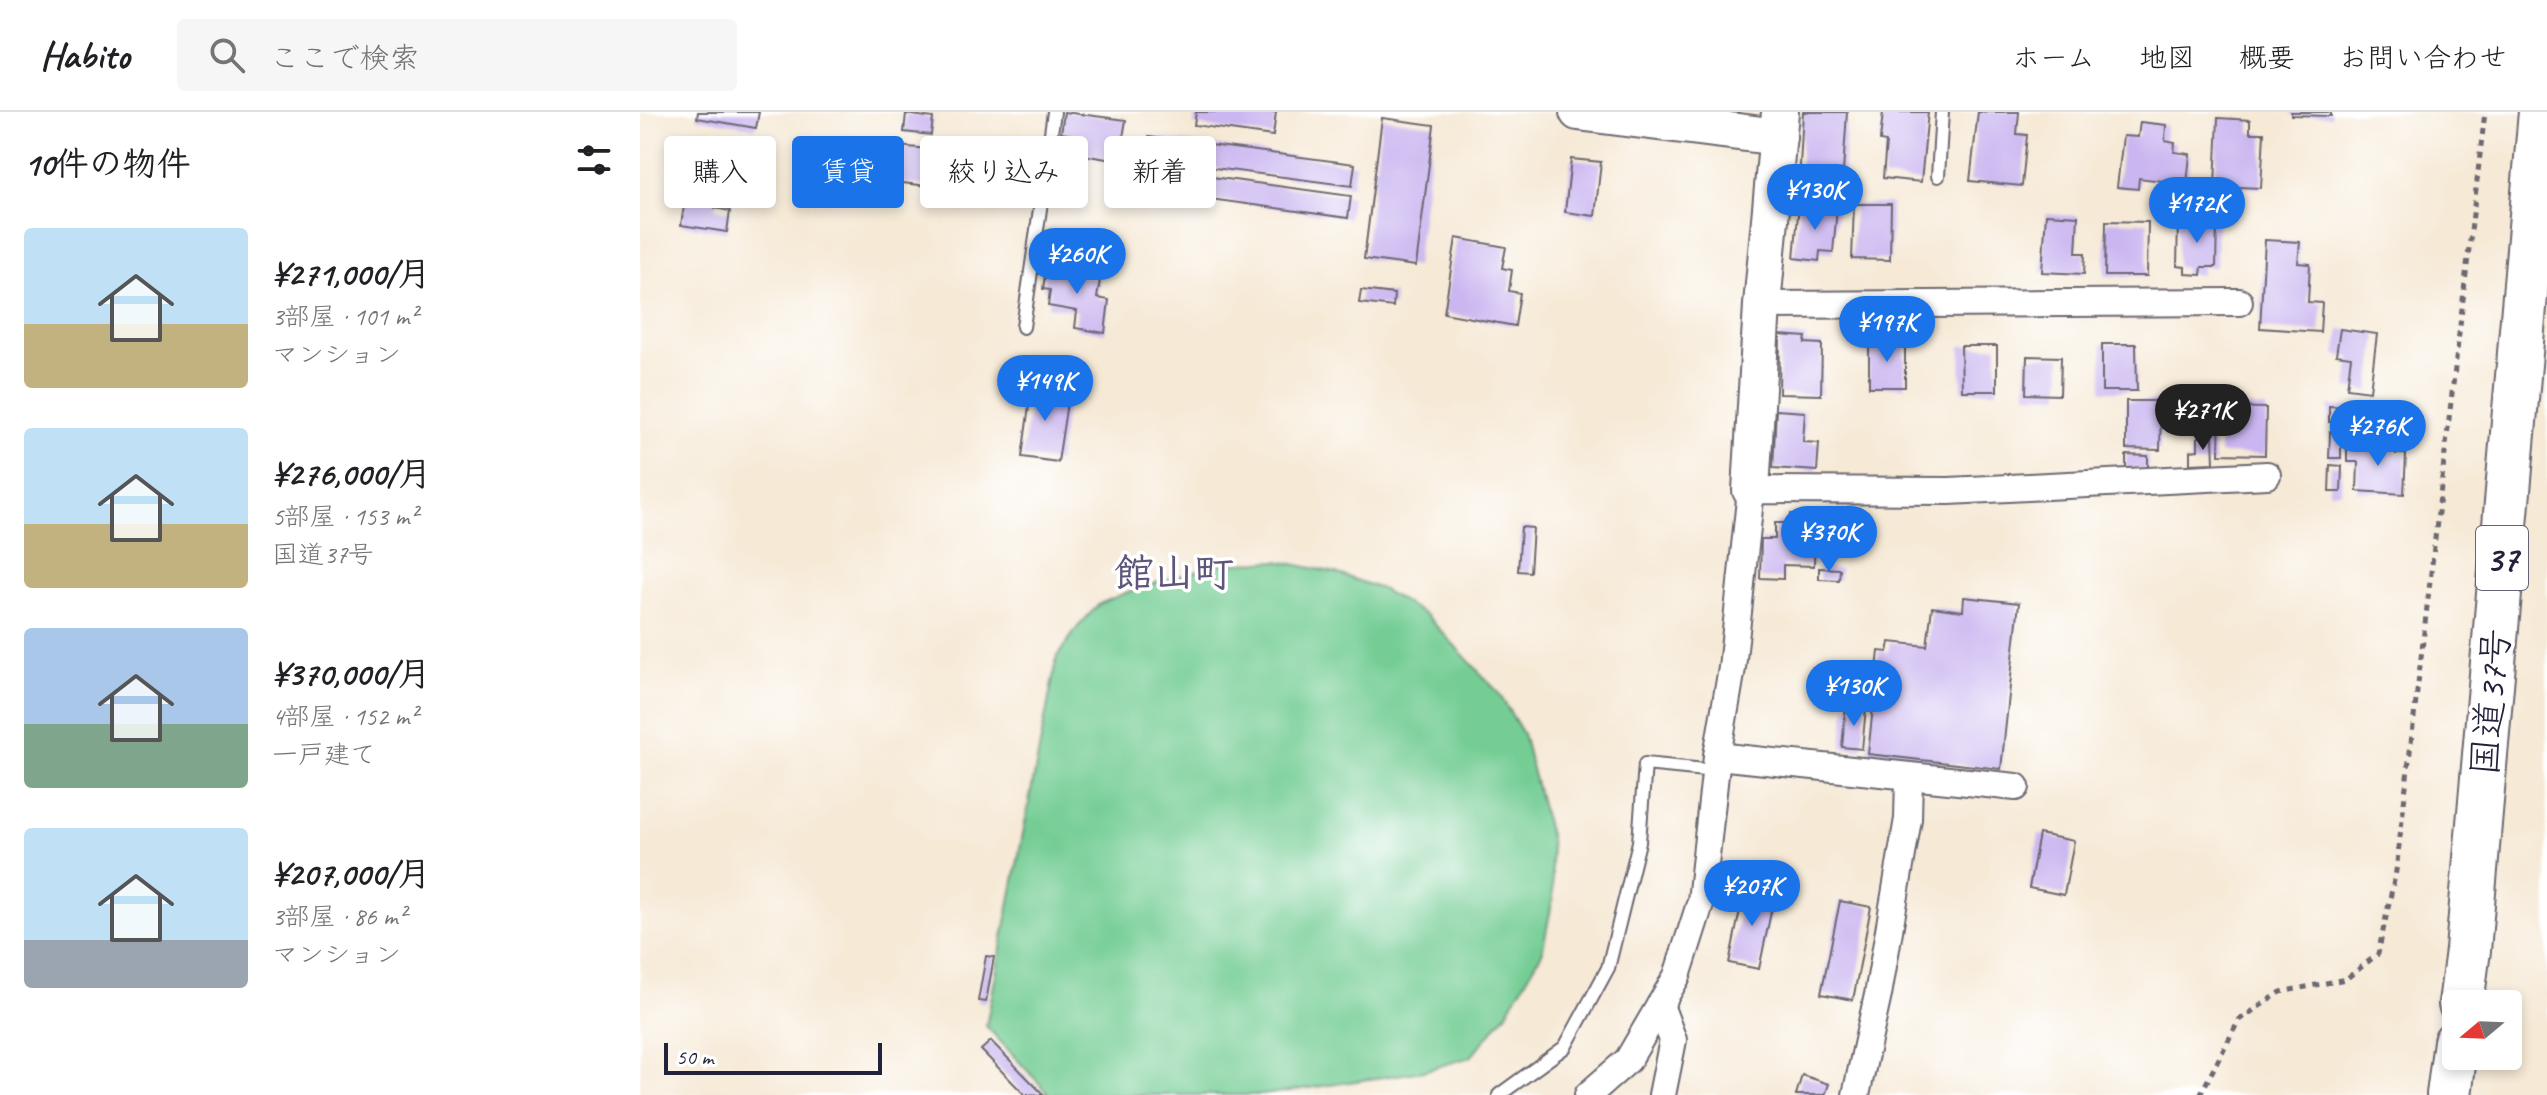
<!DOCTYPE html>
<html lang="ja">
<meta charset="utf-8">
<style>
:root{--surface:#fff;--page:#f6f6f6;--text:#202124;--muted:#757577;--line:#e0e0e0;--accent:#1a73e8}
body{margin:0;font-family:Caveat,"Klee One",sans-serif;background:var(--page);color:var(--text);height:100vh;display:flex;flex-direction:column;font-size:30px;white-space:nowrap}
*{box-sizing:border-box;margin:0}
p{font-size:26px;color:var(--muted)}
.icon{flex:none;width:44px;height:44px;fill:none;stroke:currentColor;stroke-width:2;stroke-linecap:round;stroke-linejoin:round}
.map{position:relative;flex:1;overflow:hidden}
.details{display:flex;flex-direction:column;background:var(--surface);width:640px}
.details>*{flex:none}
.guide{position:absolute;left:24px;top:24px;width:760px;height:72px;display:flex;gap:16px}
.needle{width:52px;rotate:251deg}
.tools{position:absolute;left:1802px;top:878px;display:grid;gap:16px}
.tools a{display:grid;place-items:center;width:80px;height:80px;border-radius:8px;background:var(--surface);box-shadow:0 4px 12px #0003;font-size:40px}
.scale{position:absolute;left:24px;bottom:20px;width:218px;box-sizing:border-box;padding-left:8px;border:4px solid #22223b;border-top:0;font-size:22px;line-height:28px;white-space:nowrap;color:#22223b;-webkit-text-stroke:6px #fff;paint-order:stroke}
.price{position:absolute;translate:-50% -68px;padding:0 18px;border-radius:28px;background:var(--accent);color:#fff;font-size:26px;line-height:52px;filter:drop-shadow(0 2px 4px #0008)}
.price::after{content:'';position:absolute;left:50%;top:48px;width:24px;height:18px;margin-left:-12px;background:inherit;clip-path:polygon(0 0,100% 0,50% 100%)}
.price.current{background:#222;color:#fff}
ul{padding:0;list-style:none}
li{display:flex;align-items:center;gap:24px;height:200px;padding:0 24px}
li span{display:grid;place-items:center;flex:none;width:224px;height:160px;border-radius:8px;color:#555}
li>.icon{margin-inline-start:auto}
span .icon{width:96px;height:96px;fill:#fffc;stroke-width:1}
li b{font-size:34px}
h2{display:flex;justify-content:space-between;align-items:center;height:96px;padding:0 24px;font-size:34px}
.chip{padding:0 28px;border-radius:8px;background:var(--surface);box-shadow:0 4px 12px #0003;font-size:28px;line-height:72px}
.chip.current{background:var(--accent);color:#fff}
header{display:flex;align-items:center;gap:48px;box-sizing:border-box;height:112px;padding:0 40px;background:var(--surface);border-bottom:2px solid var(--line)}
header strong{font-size:38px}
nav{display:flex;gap:44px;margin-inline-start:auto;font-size:28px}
.search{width:560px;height:72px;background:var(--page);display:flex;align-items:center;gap:20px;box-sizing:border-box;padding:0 28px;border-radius:8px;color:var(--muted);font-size:30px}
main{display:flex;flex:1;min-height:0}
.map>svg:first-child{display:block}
.garden{fill:#74cd94;stroke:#4b7868;stroke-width:2}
.building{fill:#cab6f0}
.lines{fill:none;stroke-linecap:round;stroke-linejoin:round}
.lane-casing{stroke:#6c6871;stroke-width:16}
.street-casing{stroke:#6c6871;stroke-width:30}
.secondary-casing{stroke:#6c6871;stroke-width:40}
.highway-casing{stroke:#6c6871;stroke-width:48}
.path{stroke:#6c6871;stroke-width:5;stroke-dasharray:6 6;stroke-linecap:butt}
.lane{stroke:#fff;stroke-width:12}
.street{stroke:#fff;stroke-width:26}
.secondary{stroke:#fff;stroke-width:36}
.highway{stroke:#fff;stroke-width:44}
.labels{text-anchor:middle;stroke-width:7;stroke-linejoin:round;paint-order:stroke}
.shield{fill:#fff;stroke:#646476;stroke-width:2}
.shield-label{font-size:36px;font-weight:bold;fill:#22223b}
.street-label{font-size:38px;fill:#22223b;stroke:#fff}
.neighbourhood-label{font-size:40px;font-weight:bold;fill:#5d567a;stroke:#fff}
</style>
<header>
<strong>Habito</strong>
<div class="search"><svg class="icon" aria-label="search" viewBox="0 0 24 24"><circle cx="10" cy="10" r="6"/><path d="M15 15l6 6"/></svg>ここで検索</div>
<nav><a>ホーム</a><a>地図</a><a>概要</a><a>お問い合わせ</a></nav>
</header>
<main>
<section class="details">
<h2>10件の物件<svg class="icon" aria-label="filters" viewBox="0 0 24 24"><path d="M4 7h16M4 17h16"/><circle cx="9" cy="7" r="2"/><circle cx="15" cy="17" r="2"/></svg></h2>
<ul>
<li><span style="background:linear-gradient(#bfe0f5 60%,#c2b280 0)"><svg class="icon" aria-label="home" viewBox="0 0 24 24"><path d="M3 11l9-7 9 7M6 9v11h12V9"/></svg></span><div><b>¥271,000/月</b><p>3部屋 · 101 m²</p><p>マンション</p></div></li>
<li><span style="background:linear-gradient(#bfe0f5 60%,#c2b280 0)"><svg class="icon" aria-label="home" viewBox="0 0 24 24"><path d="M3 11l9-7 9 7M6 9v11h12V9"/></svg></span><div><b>¥276,000/月</b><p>5部屋 · 153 m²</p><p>国道37号</p></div></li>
<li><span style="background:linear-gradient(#a9c7e8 60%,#7fa58c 0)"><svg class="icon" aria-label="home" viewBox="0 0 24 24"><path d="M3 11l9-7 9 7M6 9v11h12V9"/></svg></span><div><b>¥370,000/月</b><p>4部屋 · 152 m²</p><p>一戸建て</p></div></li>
<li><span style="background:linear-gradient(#bfe0f5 70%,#9aa5b1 0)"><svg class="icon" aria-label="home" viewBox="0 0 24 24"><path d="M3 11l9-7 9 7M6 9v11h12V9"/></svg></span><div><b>¥207,000/月</b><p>3部屋 · 86 m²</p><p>マンション</p></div></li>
</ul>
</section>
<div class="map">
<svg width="1907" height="983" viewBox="0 0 1907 983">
<rect width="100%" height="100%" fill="#fff"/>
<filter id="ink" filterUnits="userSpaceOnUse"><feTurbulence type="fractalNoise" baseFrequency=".0125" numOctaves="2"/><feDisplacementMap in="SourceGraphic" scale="16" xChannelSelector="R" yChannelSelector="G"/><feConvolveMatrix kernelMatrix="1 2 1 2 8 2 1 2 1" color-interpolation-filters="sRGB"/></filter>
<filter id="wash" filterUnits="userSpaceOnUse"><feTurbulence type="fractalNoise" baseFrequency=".006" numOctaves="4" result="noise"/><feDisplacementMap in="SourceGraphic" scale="32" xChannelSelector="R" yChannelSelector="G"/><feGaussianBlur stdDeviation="1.8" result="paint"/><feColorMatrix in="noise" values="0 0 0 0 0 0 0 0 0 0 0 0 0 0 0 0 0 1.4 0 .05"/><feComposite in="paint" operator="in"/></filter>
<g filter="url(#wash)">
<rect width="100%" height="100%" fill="#f6e9d5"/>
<polygon class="garden" points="638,449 696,461 741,477 787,504 858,580 883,622 910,727 913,786 902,841 866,902 831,945 783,959 623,983 410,983 346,914 417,545 438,515 459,492 495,477 580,452"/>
<g id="blocks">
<g class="building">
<polygon points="58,0 119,0 116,16 57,6"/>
<polygon points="424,0 486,8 479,49 430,41 433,23 421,21"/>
<polygon points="556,0 636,0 633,24 554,13"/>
<polygon points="1163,0 1207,0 1202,75 1159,72"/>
<polygon points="1243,0 1288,0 1281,70 1243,66 1246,30 1240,29"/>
<polygon points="1338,0 1379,0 1377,22 1387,23 1382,74 1330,69"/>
<polygon points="1651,0 1691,0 1691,4 1651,3"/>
<polygon points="266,2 293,6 291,23 264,20"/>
<polygon points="742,6 794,13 776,154 724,147"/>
<polygon points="1578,6 1610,8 1610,21 1624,21 1621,76 1575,74"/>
<polygon points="1500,10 1526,13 1525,29 1535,31 1534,40 1550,42 1547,72 1499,66 1498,77 1477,75 1483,24 1498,25"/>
<polygon points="509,25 715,52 712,74 506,47"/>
<polygon points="63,27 86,31 85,38 100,40 94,77 79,75 75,96 90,99 87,120 41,113 50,57 45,56 49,32 62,34"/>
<polygon points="258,34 308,39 305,76 254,70"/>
<polygon points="931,47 961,50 955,104 925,100"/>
<polygon points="507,56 711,84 708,106 504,78"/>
<polygon points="1159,92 1197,96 1193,140 1180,139 1179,149 1154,146"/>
<polygon points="1214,92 1251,92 1250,148 1212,147"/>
<polygon points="1406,102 1438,104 1436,141 1445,141 1444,162 1402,160"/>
<polygon points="1538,108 1577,109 1576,155 1562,155 1561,163 1545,162 1545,155 1537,154"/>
<polygon points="1466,109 1508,110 1507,164 1465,164"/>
<polygon points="816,126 866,135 862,156 872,158 869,179 880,181 875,214 804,201"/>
<polygon points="1625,128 1660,130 1658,151 1670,152 1668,190 1682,191 1680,220 1620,216"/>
<polygon points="407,150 438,154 436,164 460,168 457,186 469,188 465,221 435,216 437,199 408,194 410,178 403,177"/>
<polygon points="721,178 754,182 753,195 719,191"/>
<polygon points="1700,217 1737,222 1730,279 1707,276 1711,245 1696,243"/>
<polygon points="1140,223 1166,225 1165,231 1182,232 1181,283 1139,282"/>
<polygon points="1229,228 1265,229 1265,275 1229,275"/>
<polygon points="1462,232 1496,232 1497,279 1462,279"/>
<polygon points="1321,234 1357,234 1357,279 1322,279"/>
<polygon points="1387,244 1421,245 1420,283 1386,282"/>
<polygon points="392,272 429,277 418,350 382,345"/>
<polygon points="1486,289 1521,289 1520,338 1486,337"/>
<polygon points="1689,294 1755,298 1754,320 1727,318 1727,312 1689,310"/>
<polygon points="1580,295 1626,296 1625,343 1579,342"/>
<polygon points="1136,298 1165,300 1163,330 1179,331 1177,359 1133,356"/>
<polygon points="1690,320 1701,321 1701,346 1689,346"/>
<polygon points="1573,324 1574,351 1550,352 1550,339 1558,338 1558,325"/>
<polygon points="1707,331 1757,333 1756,342 1766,342 1764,382 1717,379 1718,350 1707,350"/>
<polygon points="1486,343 1508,344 1508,358 1486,357"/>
<polygon points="1690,353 1702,354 1701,380 1689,380"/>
<polygon points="1151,402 1175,403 1174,454 1143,453 1143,467 1120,466 1121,427 1135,427 1135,411 1150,411"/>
<polygon points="881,415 893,416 890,460 878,459"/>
<polygon points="1179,456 1200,457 1199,468 1179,467"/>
<polygon points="1324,485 1379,491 1361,657 1228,642 1239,539 1248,540 1250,530 1287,534 1292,495 1323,499"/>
<polygon points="1206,594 1226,596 1222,637 1202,635"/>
<polygon points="1399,722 1434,729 1424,783 1389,776"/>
<polygon points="1105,774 1135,781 1119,857 1089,851"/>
<polygon points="1200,789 1231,795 1213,888 1181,882"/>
<polygon points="346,844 354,845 346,890 338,889"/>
<polygon points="351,929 404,983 385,983 341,938"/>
<polygon points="1162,963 1189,972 1185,983 1156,983"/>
</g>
</g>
</g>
<g filter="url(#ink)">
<use href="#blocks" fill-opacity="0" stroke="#6c6871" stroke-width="2"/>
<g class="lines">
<g class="lane-casing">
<g id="lane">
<polyline points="1298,64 1302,0"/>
<polyline points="383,215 414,0"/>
<polyline points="859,983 925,935 968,856 999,730 1005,652 1075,659"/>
</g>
</g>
<g class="street-casing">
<g id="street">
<polyline points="1122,193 1599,190"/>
<polyline points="1077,644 1376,675"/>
<polyline points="1020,893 1033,928 1022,983"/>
<polyline points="948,983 988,948 1037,864 1061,789 1077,644 1092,556 1111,378 1309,379 1627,363"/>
<polyline points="1216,983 1238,883 1268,707 1269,664"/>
</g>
</g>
<g class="secondary-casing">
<g id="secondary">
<polyline points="938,0 1138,25"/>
<polyline points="1111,378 1122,193 1140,0"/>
</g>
</g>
<g class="highway-casing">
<g id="highway">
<polyline points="1821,892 1828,838 1901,0"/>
<polyline points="1809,983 1816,930"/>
</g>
</g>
<polyline class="path" points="1560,983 1599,908 1641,880 1706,867 1738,842 1756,759 1845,0"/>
<use href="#lane" class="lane"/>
<use href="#street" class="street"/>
<use href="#secondary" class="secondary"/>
<use href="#highway" class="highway"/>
</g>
</g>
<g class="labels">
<rect class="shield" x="1836" y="414" width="52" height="64" rx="6"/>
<g class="shield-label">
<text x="1862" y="459">37</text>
</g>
<g class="street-label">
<text transform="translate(1850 590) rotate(-85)" y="13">国道37号</text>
</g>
<g class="neighbourhood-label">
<text x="534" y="474">館山町</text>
</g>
</g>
</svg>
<div class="tools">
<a><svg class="needle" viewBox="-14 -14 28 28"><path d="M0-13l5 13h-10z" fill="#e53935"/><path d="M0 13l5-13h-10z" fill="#757577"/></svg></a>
</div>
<div class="scale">50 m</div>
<b class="price" style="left:1175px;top:120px">¥130K</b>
<b class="price" style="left:1557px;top:133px">¥172K</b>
<b class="price" style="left:437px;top:184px">¥260K</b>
<b class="price" style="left:1247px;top:252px">¥197K</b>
<b class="price" style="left:405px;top:311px">¥149K</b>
<b class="price current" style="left:1563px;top:340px">¥271K</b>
<b class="price" style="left:1738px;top:356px">¥276K</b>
<b class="price" style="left:1189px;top:462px">¥370K</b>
<b class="price" style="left:1214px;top:616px">¥130K</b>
<b class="price" style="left:1112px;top:816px">¥207K</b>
<div class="guide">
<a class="chip">購入</a>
<a class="chip current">賃貸</a>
<a class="chip">絞り込み</a>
<a class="chip">新着</a>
</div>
</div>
</main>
